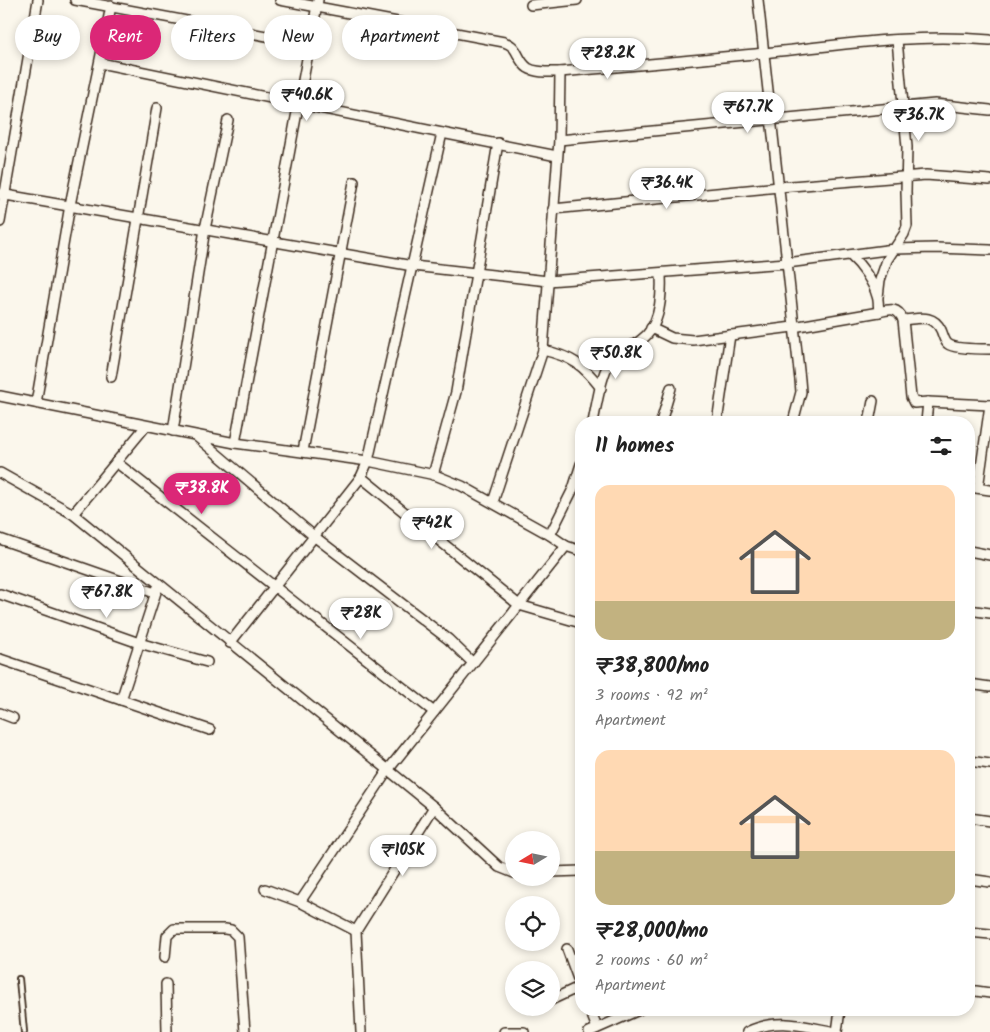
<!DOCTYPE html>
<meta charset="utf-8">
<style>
:root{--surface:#fff;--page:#f6f6f6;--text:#222;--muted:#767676;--accent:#db2777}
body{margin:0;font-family:Kalam,sans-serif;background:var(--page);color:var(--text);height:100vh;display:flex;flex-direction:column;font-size:19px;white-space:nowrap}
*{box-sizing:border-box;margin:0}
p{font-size:16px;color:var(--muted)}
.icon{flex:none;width:28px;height:28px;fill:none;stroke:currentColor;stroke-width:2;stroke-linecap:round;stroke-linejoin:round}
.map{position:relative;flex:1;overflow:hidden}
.details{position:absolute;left:575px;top:416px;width:400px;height:600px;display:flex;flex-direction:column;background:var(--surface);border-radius:20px;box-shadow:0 2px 8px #0003}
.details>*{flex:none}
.top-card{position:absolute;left:15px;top:15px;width:475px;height:45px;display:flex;gap:10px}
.needle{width:32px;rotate:260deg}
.buttons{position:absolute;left:505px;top:831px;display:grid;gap:10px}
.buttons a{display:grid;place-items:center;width:55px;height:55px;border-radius:50%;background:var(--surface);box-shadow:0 2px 8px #0003;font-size:25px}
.price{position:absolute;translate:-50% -42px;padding:0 11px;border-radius:18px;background:#fff;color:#222;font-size:16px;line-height:32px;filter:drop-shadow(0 1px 2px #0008)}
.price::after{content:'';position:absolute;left:50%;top:30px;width:15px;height:11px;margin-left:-8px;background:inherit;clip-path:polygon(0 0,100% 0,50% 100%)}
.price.selected{background:var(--accent);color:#fff}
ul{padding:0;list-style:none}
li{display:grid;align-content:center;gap:10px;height:265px;padding:0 20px}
li span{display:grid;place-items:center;height:155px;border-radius:15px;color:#555}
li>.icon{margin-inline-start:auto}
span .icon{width:90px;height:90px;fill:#fffc;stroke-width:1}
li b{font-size:21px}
h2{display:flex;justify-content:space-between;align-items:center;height:60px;padding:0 20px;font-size:21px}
.tag{padding:0 18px;border-radius:22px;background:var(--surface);box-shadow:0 2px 8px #0003;font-size:18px;line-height:45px}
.tag.selected{background:var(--accent);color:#fff}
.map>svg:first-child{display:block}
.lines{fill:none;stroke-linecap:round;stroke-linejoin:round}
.service-casing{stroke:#3b2a1e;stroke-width:8}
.minor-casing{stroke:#3b2a1e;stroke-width:12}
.service{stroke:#fbf7ec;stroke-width:4.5}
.minor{stroke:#fbf7ec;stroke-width:9}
</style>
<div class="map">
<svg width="990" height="1032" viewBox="0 0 990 1032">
<rect width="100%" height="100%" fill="#fbf7ec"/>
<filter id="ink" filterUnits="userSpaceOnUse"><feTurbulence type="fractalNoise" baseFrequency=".02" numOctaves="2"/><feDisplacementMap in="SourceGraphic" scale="10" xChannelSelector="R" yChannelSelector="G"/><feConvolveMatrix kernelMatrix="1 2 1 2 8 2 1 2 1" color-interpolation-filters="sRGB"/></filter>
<g filter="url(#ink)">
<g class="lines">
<g class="service-casing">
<polyline id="service" points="19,979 24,1032"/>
</g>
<g class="minor-casing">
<g id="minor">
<polyline points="75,0 309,44"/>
<path d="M280 0 504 42C520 47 516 60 528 68 536 73 550 72 560 72 628 66 696 60 764 53 839 45 914 33 990 40"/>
<polyline points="758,0 800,380 801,392 793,422"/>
<polyline points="531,5 577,0"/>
<polyline points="100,63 442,133 368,461 361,477 230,643"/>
<polyline points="442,133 557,156"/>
<polyline points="559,140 935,104 990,110"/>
<polyline points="0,194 413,266 548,281 787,263 894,249 936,248 990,250"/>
<polyline points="553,209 779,187 926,175 990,180"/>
<polyline points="0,222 38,0"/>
<path d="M850 255C861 265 873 281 877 296 879 301 878 307 879 312"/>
<polyline points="878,297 880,280 887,260 904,234 907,226 906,192 907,147 897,40"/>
<path d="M903 320C918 319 933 313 941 330 943 334 944 341 948 344 954 349 981 349 990 349"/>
<path d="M651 328 672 338 693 340 793 327 879 312C890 309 898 307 903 320L911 397 914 403 928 402 990 405"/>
<path d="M543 350C573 357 583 365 601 388"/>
<polyline points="111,377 157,108"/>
<polyline points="0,396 235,443 368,461 435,475 462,486 550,535 566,546 581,551"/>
<polyline points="36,403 70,205 111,6"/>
<path d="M593 422C597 404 600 379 609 363 616 351 631 348 641 340 661 326 662 295 661 273"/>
<polyline points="661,422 671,388"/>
<polyline points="717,422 730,335"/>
<polyline points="869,422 873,401"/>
<polyline points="926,422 928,402"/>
<polyline points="173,431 205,229 228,120"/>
<polyline points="196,436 315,537 448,639 473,663"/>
<polyline points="235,443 318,0"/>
<polyline points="303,451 354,182"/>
<polyline points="116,462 434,712"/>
<polyline points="0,473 73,514 434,807 499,867 514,873"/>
<polyline points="433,475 456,392 498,143"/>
<polyline points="361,477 519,605 581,623"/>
<polyline points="969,487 990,490"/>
<polyline points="978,488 990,405"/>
<polyline points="493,502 543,350 559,140 560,72"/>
<polyline points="73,514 146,426"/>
<polyline points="550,535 573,489 581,464"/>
<polyline points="0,539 155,593"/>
<polyline points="969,551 990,555"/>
<polyline points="0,594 139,643 207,662"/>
<polyline points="969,610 990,613"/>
<polyline points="0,659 210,730"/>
<polyline points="969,684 990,687"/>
<polyline points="121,700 157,589"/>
<polyline points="0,713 13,718"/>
<polyline points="969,761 990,764"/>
<polyline points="969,818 990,821"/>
<polyline points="551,872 581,871"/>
<polyline points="969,879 990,882"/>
<polyline points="265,889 300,902 356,931"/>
<polyline points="300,902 388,770 566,546"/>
<polyline points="969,932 990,934"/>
<polyline points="567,949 581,987"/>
<polyline points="165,957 167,936 174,929 225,929 231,930 238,937 245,1032"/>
<polyline points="166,984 167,1032"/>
<polyline points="969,990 990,993"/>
<polyline points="551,1000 581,986"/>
<polyline points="532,1008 534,1008"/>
<polyline points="590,1010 597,1028"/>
<polyline points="361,1032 356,931 434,807"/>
<polyline points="504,1032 524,1032"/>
<polyline points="589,1032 639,1010"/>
<path d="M747 1032C777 1017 803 1026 835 1032"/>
<polyline points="837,1032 840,1010"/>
</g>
</g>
<use href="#service" class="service"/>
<use href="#minor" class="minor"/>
</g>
</g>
</svg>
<div class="buttons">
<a><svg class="needle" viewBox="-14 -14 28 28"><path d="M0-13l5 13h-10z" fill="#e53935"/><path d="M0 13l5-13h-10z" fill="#767676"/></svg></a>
<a><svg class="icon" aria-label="locate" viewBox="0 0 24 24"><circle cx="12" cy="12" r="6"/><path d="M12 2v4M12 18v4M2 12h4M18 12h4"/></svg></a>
<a><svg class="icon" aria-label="layers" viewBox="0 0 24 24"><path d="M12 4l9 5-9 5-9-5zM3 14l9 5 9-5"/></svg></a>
</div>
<b class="price" style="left:608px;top:80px">₹28.2K</b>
<b class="price" style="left:307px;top:122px">₹40.6K</b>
<b class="price" style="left:748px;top:134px">₹67.7K</b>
<b class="price" style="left:919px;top:142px">₹36.7K</b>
<b class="price" style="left:667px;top:210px">₹36.4K</b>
<b class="price" style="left:616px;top:380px">₹50.8K</b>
<b class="price selected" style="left:202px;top:515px">₹38.8K</b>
<b class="price" style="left:432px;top:550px">₹42K</b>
<b class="price" style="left:107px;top:619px">₹67.8K</b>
<b class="price" style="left:361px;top:640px">₹28K</b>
<b class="price" style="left:403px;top:877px">₹105K</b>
<div class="top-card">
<a class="tag">Buy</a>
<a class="tag selected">Rent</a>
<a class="tag">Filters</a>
<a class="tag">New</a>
<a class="tag">Apartment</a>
</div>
<section class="details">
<h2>11 homes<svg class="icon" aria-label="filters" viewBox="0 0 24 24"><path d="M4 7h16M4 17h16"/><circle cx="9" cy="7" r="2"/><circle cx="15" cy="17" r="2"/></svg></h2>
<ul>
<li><span style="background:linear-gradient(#ffd9b3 75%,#c2b280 0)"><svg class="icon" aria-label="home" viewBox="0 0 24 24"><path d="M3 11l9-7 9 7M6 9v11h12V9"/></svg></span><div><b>₹38,800/mo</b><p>3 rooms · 92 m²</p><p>Apartment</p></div></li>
<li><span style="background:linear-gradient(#ffd9b3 65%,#c2b280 0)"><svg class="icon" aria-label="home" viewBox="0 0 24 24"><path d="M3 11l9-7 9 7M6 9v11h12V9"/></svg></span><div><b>₹28,000/mo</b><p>2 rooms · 60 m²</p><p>Apartment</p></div></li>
</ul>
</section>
</div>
